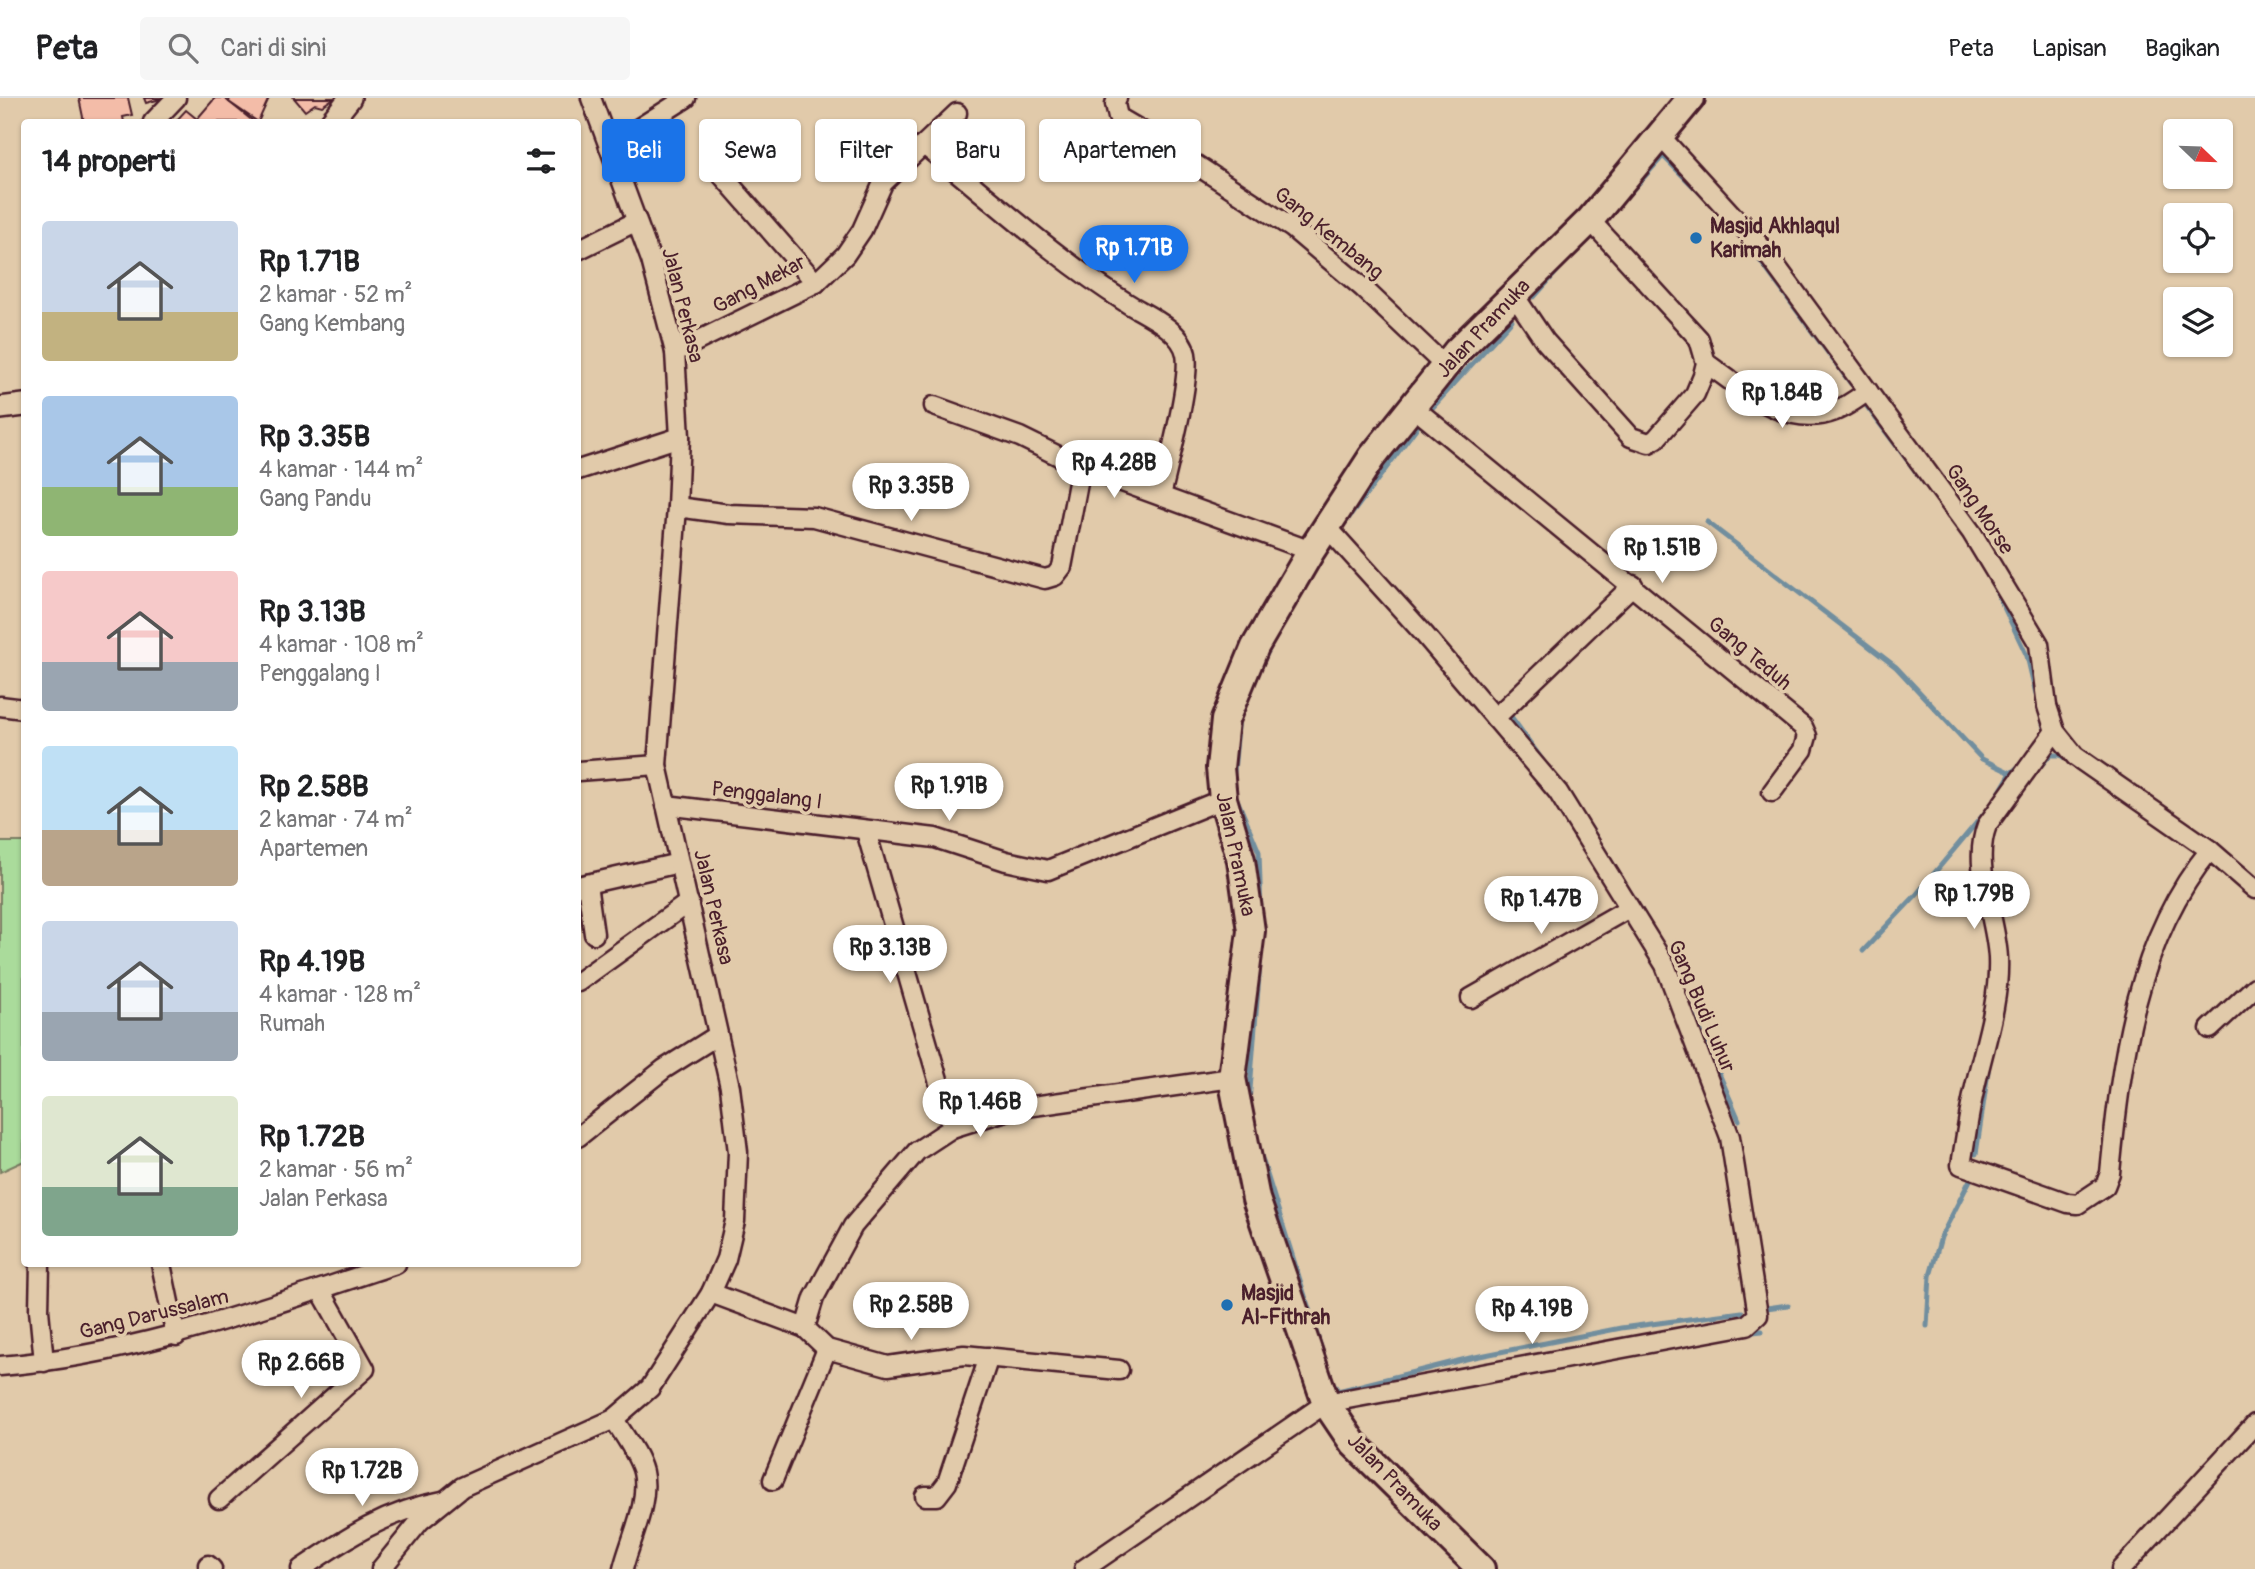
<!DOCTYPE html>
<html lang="id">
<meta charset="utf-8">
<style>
:root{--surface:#fff;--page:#f6f6f6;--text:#202124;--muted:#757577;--line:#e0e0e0;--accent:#1a73e8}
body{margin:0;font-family:Pangolin,sans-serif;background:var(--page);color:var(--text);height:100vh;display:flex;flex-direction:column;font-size:26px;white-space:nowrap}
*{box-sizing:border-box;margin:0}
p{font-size:23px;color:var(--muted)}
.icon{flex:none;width:38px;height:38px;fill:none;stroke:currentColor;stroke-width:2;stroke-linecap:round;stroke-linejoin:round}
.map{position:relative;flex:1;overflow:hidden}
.sheet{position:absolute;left:21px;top:21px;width:560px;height:1148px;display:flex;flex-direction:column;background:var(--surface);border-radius:7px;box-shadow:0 2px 5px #0004}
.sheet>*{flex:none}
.guide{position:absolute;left:602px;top:21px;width:665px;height:63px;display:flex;gap:14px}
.needle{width:46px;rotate:113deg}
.controls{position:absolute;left:2163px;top:21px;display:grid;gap:14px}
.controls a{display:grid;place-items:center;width:70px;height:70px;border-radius:7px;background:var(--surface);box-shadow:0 2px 5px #0004;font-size:35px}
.price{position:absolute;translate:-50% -60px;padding:0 16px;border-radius:24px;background:#fff;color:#222;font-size:23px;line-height:46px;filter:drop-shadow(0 2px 4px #0008)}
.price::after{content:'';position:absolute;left:50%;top:42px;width:21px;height:16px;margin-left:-10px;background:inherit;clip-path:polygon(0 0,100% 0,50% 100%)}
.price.current{background:var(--accent);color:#fff}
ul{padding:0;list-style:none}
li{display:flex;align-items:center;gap:21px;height:175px;padding:0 21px}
li span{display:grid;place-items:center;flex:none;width:196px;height:140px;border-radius:7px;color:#555}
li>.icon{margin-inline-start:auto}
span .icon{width:84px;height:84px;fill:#fffc;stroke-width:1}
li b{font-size:30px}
h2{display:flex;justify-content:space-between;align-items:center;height:84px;padding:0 21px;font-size:30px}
.pill{padding:0 24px;border-radius:7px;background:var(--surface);box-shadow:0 2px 5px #0004;font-size:24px;line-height:63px}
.pill.current{background:var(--accent);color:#fff}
header{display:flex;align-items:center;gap:42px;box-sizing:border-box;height:98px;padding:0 35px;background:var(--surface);border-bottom:2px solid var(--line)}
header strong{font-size:33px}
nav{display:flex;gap:38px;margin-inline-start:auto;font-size:24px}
.search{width:490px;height:63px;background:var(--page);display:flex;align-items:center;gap:18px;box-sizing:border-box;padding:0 24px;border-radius:7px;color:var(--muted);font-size:26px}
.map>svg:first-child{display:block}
.green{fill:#aadb9b;stroke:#7a7d63;stroke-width:2}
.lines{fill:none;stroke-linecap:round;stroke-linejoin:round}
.stream{stroke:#718e9e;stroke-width:5}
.building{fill:#f3bca8;stroke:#4a1f2b;stroke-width:2}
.minor-casing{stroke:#4a1f2b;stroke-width:23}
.tertiary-casing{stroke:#4a1f2b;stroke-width:26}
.primary-casing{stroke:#4a1f2b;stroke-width:32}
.minor{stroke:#e1caaa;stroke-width:18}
.tertiary{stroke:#e1caaa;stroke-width:21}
.primary{stroke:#e1caaa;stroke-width:26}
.poi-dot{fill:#1f6fb2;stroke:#e1caaa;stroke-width:2.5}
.labels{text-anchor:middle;stroke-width:7;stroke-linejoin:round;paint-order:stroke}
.poi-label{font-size:21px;font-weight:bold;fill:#4a1f2b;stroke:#e1caaa;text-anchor:start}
.street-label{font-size:21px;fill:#4a1f2b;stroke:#e1caaa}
</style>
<header>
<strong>Peta</strong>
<div class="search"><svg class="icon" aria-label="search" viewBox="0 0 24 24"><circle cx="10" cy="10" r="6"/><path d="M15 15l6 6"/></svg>Cari di sini</div>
<nav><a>Peta</a><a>Lapisan</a><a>Bagikan</a></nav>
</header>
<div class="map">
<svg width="2255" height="1471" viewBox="0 0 2255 1471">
<rect width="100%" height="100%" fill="#e1caaa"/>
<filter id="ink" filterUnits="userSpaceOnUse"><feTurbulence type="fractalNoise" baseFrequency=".0143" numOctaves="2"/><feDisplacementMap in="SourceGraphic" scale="14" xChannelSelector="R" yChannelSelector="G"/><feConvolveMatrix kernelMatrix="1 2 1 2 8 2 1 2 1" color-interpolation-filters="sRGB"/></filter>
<g filter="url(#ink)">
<polygon class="green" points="0,744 24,744 24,1063 0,1074"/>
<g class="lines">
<g class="stream">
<polyline points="1627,98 1663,58 1709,104"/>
<polyline points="1747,145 1851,286"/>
<polyline points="1534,199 1568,161"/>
<polyline points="1865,306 1925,386"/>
<polyline points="1433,309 1512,222"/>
<polyline points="1419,326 1433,336"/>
<polyline points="1707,424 1896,569 1982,661 2011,675"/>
<polyline points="1345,425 1420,325"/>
<polyline points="1990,480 2027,558 2046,638"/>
<polyline points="1257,577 1272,545"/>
<polyline points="1507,613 1546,667"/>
<polyline points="2036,673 2050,657 2060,657 2072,665"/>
<polyline points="1233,685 1239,618"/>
<polyline points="1234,694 1259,754 1261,816"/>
<polyline points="1996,700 2011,675 2021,666"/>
<polyline points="1590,729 1651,828"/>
<polyline points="1863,853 1916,797 1988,711"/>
<polyline points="1689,906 1739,1022"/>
<polyline points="1249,1004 1262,840"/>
<polyline points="1259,1051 1324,1259"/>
<polyline points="1976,1056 1990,960"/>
<polyline points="1760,1211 1788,1207"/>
<polyline points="1927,1228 1930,1178 1941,1139 1972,1078"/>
<polyline points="1744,1235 1762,1233"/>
<polyline points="1331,1282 1339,1294"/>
<polyline points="1338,1293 1470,1260 1621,1230 1742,1214"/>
</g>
</g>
<g class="building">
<polygon points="79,0 128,0 132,17 123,19 124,24 84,24"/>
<polygon points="144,0 164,0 146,5"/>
<polygon points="215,0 224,0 254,24 175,24 186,12 197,21"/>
<polygon points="230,0 269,0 258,24 229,4"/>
<polygon points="294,0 334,0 322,8 315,6 305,13"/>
</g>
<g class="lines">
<g class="minor-casing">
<g id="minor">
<polyline points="1117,0 1115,6 1118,19 1166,47 1292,130 1363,190 1445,268"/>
<polyline points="153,24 176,0"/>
<polyline points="1661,39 1765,153 1972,435 2039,546 2047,608 2055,633 2075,658 2210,752 2255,791"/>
<path d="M924 47C990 100 1055 160 1127 205 1146 217 1181 231 1186 256 1191 283 1168 367 1161 398"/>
<polyline points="609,49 686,0"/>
<polyline points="720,75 816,185"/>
<polyline points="578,152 637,123"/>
<polyline points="1514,197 1545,243 1631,339 1649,345 1656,341 1695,296 1703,277 1706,265 1699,241 1590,122"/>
<polyline points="675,254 816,185 845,157 862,132 883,85 957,15"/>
<path d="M1706 265C1742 290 1786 332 1835 313 1846 309 1858 300 1868 293"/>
<polyline points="934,308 1020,339 1081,369 1311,453"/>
<polyline points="1413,309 1803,629 1807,638 1803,652 1772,694"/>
<polyline points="578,372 680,339"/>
<polyline points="677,409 729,416 814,419 1045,481 1055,478 1062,469 1081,369"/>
<polyline points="0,608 24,611"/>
<polyline points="1495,620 1633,487"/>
<path d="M2055 633 1987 727C1971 769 1996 817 1998 860 2000 907 1982 953 1973 998 1968 1021 1965 1044 1961 1067L2068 1105 2078 1106 2105 1088 2110 1075C2121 962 2136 842 2210 752"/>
<polyline points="578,673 657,667"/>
<polyline points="666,707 935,740 1006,763 1048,772 1223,701"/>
<polyline points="866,733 952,1030"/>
<polyline points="587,786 594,836"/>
<polyline points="578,788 679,765"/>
<polyline points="578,884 689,804"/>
<polyline points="1471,900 1629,810"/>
<polyline points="2210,931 2255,889"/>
<polyline points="578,1039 664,971 718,937"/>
<polyline points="40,1166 39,1212 44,1264"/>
<polyline points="161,1166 176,1238"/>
<polyline points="711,1195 805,1230 827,1251 888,1268 964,1257 1119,1272"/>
<polyline points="805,1230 814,1200 853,1128 917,1053 952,1030 1012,1011 1232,980"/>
<path d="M0 1268C138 1257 265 1209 396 1166"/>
<path d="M614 1321C624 1338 638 1355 643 1374 650 1404 630 1442 623 1471"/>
<polyline points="773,1382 827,1251"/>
<polyline points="925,1398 937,1398 947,1385 989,1259"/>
<polyline points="219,1401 365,1271 321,1193"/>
<polyline points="208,1467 212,1471"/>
<path d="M301 1471C346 1440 387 1413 442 1403"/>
<polyline points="381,1471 420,1423 462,1389 614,1321 650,1290 711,1195 726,1161 735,1123 738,1054 730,989 657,667 677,409 680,339 675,254 651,162 591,0"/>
<polyline points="1084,1471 1326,1305 1747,1227 1758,1217 1730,1039 1665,867 1558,694 1424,536 1328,430"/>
<polyline points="2121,1471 2255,1326"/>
</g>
</g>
<g class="tertiary-casing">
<g id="tertiary">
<polyline points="331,24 350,0"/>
<polyline points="0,310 24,307"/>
</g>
</g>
<g class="primary-casing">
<polyline id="primary" points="1481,1471 1353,1345 1326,1305 1256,1101 1232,980 1251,833 1241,762 1223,701 1220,670 1225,622 1255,549 1311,453 1372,359 1457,253 1590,122 1691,0"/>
</g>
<use href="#minor" class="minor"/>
<use href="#tertiary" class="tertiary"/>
<use href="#primary" class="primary"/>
</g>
</g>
<g class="poi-dot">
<circle cx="1696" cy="140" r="7"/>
<circle cx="1227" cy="1207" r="7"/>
</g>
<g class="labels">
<g class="poi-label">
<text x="1710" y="135">Masjid Akhlaqul<tspan x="1710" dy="24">Karimah</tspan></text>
<text x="1241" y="1202">Masjid<tspan x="1241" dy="24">Al-Fithrah</tspan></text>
</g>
<g class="street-label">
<text transform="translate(1329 135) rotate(39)" y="7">Gang Kembang</text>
<text transform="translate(759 186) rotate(-28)" y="7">Gang Mekar</text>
<text transform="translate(683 207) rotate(76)" y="7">Jalan Perkasa</text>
<text transform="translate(1483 230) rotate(-47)" y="7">Jalan Pramuka</text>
<text transform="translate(1980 411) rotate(56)" y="7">Gang Morse</text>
<text transform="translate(1750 555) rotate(40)" y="7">Gang Teduh</text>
<text transform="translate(767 697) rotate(7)" y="7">Penggalang I</text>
<text transform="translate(1236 756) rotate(78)" y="7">Jalan Pramuka</text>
<text transform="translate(714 809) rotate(77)" y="7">Jalan Perkasa</text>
<text transform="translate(1702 908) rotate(67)" y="7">Gang Budi Luhur</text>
<text transform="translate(154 1216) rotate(-14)" y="7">Gang Darussalam</text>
<text transform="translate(1395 1384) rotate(46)" y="7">Jalan Pramuka</text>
</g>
</g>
</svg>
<div class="controls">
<a><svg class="needle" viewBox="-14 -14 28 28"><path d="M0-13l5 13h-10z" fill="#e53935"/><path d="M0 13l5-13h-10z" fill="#757577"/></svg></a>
<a><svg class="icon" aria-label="locate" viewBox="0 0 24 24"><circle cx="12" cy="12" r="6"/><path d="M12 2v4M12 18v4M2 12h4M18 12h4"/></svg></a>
<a><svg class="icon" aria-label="layers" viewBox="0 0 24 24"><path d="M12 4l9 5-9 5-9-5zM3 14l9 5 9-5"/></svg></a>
</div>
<b class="price current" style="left:1134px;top:187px">Rp 1.71B</b>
<b class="price" style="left:1782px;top:332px">Rp 1.84B</b>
<b class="price" style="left:1114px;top:402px">Rp 4.28B</b>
<b class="price" style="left:911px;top:425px">Rp 3.35B</b>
<b class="price" style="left:1662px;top:487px">Rp 1.51B</b>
<b class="price" style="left:949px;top:725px">Rp 1.91B</b>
<b class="price" style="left:1974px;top:833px">Rp 1.79B</b>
<b class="price" style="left:1541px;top:838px">Rp 1.47B</b>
<b class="price" style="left:890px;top:887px">Rp 3.13B</b>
<b class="price" style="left:980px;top:1041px">Rp 1.46B</b>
<b class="price" style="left:911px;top:1244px">Rp 2.58B</b>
<b class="price" style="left:1532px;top:1248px">Rp 4.19B</b>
<b class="price" style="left:301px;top:1302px">Rp 2.66B</b>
<b class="price" style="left:362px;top:1410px">Rp 1.72B</b>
<div class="guide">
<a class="pill current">Beli</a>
<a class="pill">Sewa</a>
<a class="pill">Filter</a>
<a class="pill">Baru</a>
<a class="pill">Apartemen</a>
</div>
<section class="sheet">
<h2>14 properti<svg class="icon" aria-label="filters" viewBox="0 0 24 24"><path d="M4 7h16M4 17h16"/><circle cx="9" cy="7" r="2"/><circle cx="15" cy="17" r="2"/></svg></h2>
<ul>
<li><span style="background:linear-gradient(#c9d6e8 65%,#c2b280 0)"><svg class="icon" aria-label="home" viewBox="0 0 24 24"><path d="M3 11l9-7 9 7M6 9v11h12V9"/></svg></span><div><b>Rp 1.71B</b><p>2 kamar · 52 m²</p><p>Gang Kembang</p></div></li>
<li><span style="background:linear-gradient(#a9c7e8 65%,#8fb573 0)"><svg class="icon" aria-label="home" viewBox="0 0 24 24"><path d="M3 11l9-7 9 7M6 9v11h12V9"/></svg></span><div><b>Rp 3.35B</b><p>4 kamar · 144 m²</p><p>Gang Pandu</p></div></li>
<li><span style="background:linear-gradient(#f6c9c9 65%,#9aa5b1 0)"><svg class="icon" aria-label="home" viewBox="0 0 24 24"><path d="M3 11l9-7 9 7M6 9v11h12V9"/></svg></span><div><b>Rp 3.13B</b><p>4 kamar · 108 m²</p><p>Penggalang I</p></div></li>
<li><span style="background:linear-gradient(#bfe0f5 60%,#b9a48a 0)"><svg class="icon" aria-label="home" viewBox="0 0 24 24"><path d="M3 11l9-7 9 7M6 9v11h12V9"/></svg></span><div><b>Rp 2.58B</b><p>2 kamar · 74 m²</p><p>Apartemen</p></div></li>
<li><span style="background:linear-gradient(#c9d6e8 65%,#9aa5b1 0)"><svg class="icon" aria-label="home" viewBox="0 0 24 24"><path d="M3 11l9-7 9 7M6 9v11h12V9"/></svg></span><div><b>Rp 4.19B</b><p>4 kamar · 128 m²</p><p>Rumah</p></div></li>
<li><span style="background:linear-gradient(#dfe7d0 65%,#7fa58c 0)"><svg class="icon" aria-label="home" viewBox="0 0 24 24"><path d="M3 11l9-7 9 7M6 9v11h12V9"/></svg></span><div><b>Rp 1.72B</b><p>2 kamar · 56 m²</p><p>Jalan Perkasa</p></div></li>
</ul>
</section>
</div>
